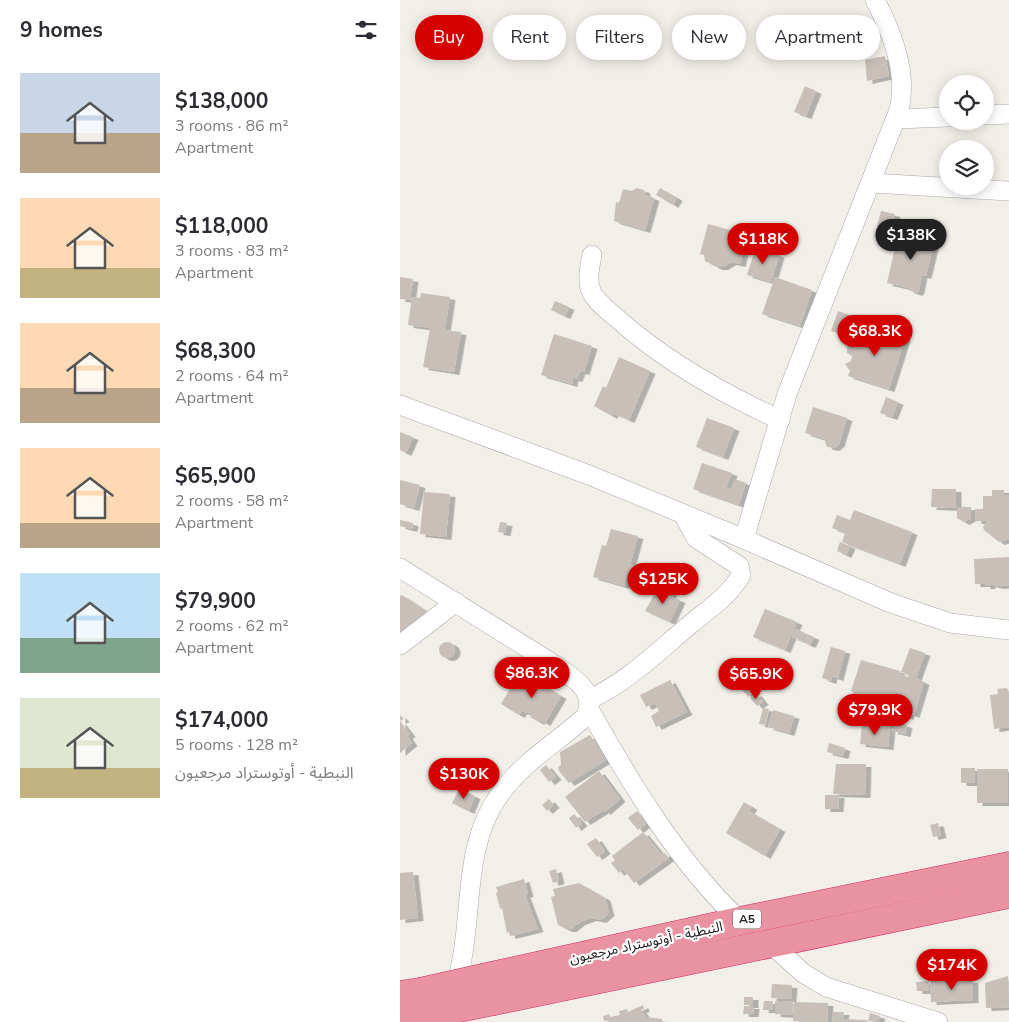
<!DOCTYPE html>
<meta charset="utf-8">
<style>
:root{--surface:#fff;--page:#f2f2f3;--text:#2b2b33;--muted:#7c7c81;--accent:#d40000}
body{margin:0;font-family:"Nunito Sans","Noto Sans Arabic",sans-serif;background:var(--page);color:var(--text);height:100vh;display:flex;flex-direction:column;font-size:19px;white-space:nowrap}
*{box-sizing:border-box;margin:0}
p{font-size:16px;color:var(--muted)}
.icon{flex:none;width:28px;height:28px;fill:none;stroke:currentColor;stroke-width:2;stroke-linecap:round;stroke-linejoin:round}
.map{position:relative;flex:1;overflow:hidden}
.side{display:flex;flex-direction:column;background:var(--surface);width:400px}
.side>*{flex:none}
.top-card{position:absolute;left:15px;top:15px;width:475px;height:45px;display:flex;gap:10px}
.controls{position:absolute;left:539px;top:75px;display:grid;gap:10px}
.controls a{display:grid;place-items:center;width:55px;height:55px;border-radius:50%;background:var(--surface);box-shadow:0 2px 12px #0003;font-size:25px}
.price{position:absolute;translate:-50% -42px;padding:0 11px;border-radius:18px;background:var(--accent);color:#fff;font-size:16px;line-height:32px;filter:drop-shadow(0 1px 2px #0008)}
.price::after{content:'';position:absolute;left:50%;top:30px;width:15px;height:11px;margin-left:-8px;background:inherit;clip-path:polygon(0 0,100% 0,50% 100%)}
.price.active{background:#222;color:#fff}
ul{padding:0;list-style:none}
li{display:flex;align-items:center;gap:15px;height:125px;padding:0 20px}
li span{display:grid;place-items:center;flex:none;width:140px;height:100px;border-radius:0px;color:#555}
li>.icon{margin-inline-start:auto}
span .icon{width:60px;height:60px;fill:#fffc;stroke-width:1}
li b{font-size:21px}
h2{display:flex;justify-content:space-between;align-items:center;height:60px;padding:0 20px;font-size:21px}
.pill{padding:0 18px;border-radius:22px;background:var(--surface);box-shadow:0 2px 12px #0003;font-size:18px;line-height:45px}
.pill.active{background:var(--accent);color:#fff}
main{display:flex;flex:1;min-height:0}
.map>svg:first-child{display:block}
.building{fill:#c7bfb8;filter:url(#shadow)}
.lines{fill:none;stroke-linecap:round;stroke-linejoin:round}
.minor-casing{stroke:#a9a9a9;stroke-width:20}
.highway-casing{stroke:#dc2a67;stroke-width:29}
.minor{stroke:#fff;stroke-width:19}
.highway{stroke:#e892a2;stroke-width:28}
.highway-bridge-casing{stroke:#dc2a67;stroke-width:29;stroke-linecap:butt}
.highway-bridge{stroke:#e892a2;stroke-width:28}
.labels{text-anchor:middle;stroke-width:4.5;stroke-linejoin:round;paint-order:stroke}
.shield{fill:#fff;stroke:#646464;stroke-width:1}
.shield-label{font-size:12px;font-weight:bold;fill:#222}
.street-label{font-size:14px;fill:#222;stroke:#fff}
</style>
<main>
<section class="side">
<h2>9 homes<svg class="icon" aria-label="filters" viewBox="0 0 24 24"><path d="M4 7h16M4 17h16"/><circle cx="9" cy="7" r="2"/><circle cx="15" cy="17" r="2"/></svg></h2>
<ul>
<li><span style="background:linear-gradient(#c9d6e8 60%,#b9a48a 0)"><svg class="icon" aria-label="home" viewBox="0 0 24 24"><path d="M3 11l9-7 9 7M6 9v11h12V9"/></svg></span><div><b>$138,000</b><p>3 rooms · 86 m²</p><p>Apartment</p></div></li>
<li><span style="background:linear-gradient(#ffd9b3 70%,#c2b280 0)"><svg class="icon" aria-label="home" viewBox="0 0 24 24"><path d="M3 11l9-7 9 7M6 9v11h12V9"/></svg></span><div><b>$118,000</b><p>3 rooms · 83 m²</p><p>Apartment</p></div></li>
<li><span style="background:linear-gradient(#ffd9b3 65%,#b9a48a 0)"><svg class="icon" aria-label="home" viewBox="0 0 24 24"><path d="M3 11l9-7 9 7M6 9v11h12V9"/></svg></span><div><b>$68,300</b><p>2 rooms · 64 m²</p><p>Apartment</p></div></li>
<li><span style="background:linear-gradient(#ffd9b3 75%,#b9a48a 0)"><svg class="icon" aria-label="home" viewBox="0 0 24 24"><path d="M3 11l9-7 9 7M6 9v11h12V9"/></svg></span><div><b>$65,900</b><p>2 rooms · 58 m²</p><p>Apartment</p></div></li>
<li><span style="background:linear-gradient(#bfe0f5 65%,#7fa58c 0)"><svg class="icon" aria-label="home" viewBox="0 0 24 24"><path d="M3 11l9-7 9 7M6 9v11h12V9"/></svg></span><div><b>$79,900</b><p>2 rooms · 62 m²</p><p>Apartment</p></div></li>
<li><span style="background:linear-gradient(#dfe7d0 70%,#c2b280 0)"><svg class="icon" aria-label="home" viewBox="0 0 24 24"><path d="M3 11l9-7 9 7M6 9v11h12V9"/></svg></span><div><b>$174,000</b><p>5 rooms · 128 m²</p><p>النبطية - أوتوستراد مرجعيون</p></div></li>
</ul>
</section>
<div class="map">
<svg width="609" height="1022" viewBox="0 0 609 1022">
<defs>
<filter id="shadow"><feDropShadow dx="5.5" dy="3" stdDeviation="0" flood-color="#0004"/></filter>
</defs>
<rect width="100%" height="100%" fill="#f2efe9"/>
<g class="building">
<polygon points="485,56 489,76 467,81 465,60"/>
<polygon points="405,86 416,91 406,116 394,112"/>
<polygon points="237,188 244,190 246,195 254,198 245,230 214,221 216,202 219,203 223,189 232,191"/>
<polygon points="260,188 277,198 273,205 256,195"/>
<polygon points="481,211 495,214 490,230 477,226"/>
<polygon points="308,224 334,231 333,234 343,237 339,251 343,252 340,264 331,262 323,267 317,267 305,261 304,255 300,254"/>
<polygon points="524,232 536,234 526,276 522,275 519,290 517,293 508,290 509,288 487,283 497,238 507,240 512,234 521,238"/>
<polygon points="356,247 379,255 371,282 347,275"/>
<polygon points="0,277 13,279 10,300 0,299"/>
<polygon points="375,277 412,290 400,326 362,314"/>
<polygon points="21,293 50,297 45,330 61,332 54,372 23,367 30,328 8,325 12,297 20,298"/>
<polygon points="155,301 169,307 165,316 151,310"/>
<polygon points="438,311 461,319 454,339 431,331"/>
<polygon points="465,325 505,338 489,389 448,376 450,371 445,364 451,361 452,356 447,353 447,347 451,341 460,339"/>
<polygon points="154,334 192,346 184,372 180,371 177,379 173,378 172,384 141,375"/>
<polygon points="219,357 250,371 229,420 213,413 212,416 194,406 203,386 206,388"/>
<polygon points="486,397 498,402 492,417 480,413"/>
<polygon points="413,407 447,418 439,444 434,448 427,447 424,439 405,433"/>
<polygon points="307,418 334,428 323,457 296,447"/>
<polygon points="0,432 13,437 6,453 0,450"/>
<polygon points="302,463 332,473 326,488 331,490 335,479 346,483 339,505 293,489"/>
<polygon points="0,480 20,485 14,508 0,504"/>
<polygon points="532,489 556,489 556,508 531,507"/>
<polygon points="592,490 604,490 604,495 609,495 609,539 599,542 584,530 583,527 587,521 576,521 575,509 583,509 583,496 592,496"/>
<polygon points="24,492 50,494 46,537 20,534"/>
<polygon points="557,507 571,507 571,518 564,522 557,518"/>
<polygon points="454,510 512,532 500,564 442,542 445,533 432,528 437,515 450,520"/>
<polygon points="0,520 13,523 12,529 0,526"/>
<polygon points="100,522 107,523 105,533 98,532"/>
<polygon points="211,529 238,536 230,565 237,567 234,576 227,574 224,586 193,577 202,545 206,546"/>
<polygon points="440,542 450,546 446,555 437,551"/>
<polygon points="609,557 609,585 598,586 590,584 590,586 585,586 585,584 575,584 574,559"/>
<polygon points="259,586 272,592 270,596 280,600 270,622 245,611"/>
<polygon points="2,595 29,613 0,634 0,596"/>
<polygon points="365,609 397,622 385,650 353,637"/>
<polygon points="396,629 405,633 402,641 392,637"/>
<polygon points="407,634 414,637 410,645 403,642"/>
<circle cx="47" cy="650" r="8"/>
<polygon points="431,647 445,651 438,678 432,676 431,681 422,678"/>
<polygon points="510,648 525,653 516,678 524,682 514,715 509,713 508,717 451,699 453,692 451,691 461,660 500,671 499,674 508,677 509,675 501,672"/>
<polygon points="338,671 355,691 348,697 331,677"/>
<polygon points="125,674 161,696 145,723 140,720 139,722 130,717 132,714 127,711 126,713 122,711 119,715 101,704 111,687 116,689"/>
<polygon points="270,680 287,712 256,727 251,716 259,711 255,703 246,707 240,695"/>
<polygon points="607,688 609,693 609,727 594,729 590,695 598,694 597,689"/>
<polygon points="356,693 363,702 357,706 350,698"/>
<polygon points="363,708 369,709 365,725 359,724"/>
<polygon points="373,710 394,716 389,733 368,727"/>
<polygon points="0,715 4,719 0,721 10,734 7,736 12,743 0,753"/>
<polygon points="480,717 492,719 491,727 479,725"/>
<polygon points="495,722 507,725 505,734 492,731"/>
<polygon points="462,724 490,727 488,747 460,744"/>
<polygon points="190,735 206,760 169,783 159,771 158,767 161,765 160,752"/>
<polygon points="429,743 445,748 443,756 427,752"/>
<polygon points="436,764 466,764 465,795 433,794"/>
<polygon points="146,765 156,777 149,782 140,770"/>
<rect x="561" y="768" width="14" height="15"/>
<rect x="577" y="769" width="31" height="34"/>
<polygon points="199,771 220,799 205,812 204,810 185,822 165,797"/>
<polygon points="59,789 75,796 69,811 52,803"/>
<polygon points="425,795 439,795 438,809 425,809"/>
<polygon points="149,799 154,805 147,811 142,805"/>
<polygon points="344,802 352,807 349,811 380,829 365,856 326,833"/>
<polygon points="237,811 247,823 238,830 228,818"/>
<polygon points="174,814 182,823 176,828 169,818"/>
<polygon points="538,823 541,835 533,837 530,825"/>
<polygon points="243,832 262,855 265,853 269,858 234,883 223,869 219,873 211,863 215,860 212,856"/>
<polygon points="196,838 205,851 197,857 187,844"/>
<polygon points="156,869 159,881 153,883 149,871"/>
<polygon points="13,872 18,918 0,920 0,873"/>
<polygon points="124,879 128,894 125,895 138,929 110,936 109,932 107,933 102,908 100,909 96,893 98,892 96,887"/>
<polygon points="179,883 205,898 209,913 201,920 191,918 180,922 171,929 167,929 158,925 151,897 155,896 153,889"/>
<polygon points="608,976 609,1007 586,1008 585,983"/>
<polygon points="573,980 573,1000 531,1002 530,981"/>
<polygon points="529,981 529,991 517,991 516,982"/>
<polygon points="372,984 392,985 391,999 371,998"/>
<rect x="344" y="997" width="9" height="8"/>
<polygon points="364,1001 373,1001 372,1010 363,1010"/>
<polygon points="375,1001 393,1001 392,1015 375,1014"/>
<polygon points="394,1002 428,1003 427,1022 393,1021"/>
<polygon points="243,1005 244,1009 241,1010 246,1017 262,1019 262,1022 204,1021 203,1016 209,1014 210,1017 220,1015 219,1011 227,1009 228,1012"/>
<polygon points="344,1006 354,1006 353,1014 343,1014"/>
<polygon points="433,1012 444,1012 443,1019 468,1020 467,1022 433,1022"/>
<polygon points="470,1013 480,1016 478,1022 468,1021"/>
</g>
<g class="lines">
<g class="minor-casing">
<g id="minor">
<polyline points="585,115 609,114"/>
<polyline points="496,119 548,117"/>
<polyline points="471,183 609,191"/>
<path d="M192 255C190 267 186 281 192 293 197 303 210 312 219 320 266 362 322 393 380 420"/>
<polyline points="0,405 189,475 332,534 491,603 550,623 609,630"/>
<path d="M344 539 387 394 499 110C508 74 492 32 475 0"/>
<path d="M0 568 158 667C176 680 198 693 185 717 156 743 123 762 100 794 58 851 77 928 53 993"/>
<polyline points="0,645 56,602"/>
<path d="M190 699C229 681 259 650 292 623 309 609 330 595 341 575L339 566 296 538 283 514"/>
<path d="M189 709C231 784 278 862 340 921"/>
<polyline points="372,945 403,973 426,987 538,1022"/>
</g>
</g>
<g class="highway-casing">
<g id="highway">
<polyline points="87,977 340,921 609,866"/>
<polyline points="0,995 20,992"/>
<polyline points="94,1001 609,894"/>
<polyline points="0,1021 20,1016"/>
</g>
</g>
<use href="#minor" class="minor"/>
<use href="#highway" class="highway"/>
<g class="highway-bridge-casing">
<g id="highway-bridge">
<polyline points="20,992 87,977"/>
<polyline points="20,1016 94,1001"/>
</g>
</g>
<use href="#highway-bridge" class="highway-bridge"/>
</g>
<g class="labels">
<rect class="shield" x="333" y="909.5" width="28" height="19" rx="4"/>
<g class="shield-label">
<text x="347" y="923">A5</text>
</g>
<g class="street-label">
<text transform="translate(246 942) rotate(-12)" y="5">النبطية - أوتوستراد مرجعيون</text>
</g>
</g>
</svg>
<div class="controls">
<a><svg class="icon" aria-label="locate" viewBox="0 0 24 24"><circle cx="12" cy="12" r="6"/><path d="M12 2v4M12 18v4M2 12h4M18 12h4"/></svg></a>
<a><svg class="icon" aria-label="layers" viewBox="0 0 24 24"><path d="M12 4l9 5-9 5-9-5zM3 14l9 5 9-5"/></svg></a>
</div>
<b class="price active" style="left:511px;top:261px">$138K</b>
<b class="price" style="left:363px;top:265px">$118K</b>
<b class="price" style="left:475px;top:357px">$68.3K</b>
<b class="price" style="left:263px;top:605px">$125K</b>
<b class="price" style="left:132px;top:699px">$86.3K</b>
<b class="price" style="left:356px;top:700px">$65.9K</b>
<b class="price" style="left:475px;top:736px">$79.9K</b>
<b class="price" style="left:64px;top:800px">$130K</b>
<b class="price" style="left:552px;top:991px">$174K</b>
<div class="top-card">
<a class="pill active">Buy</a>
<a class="pill">Rent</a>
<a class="pill">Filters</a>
<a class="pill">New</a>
<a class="pill">Apartment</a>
</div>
</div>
</main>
